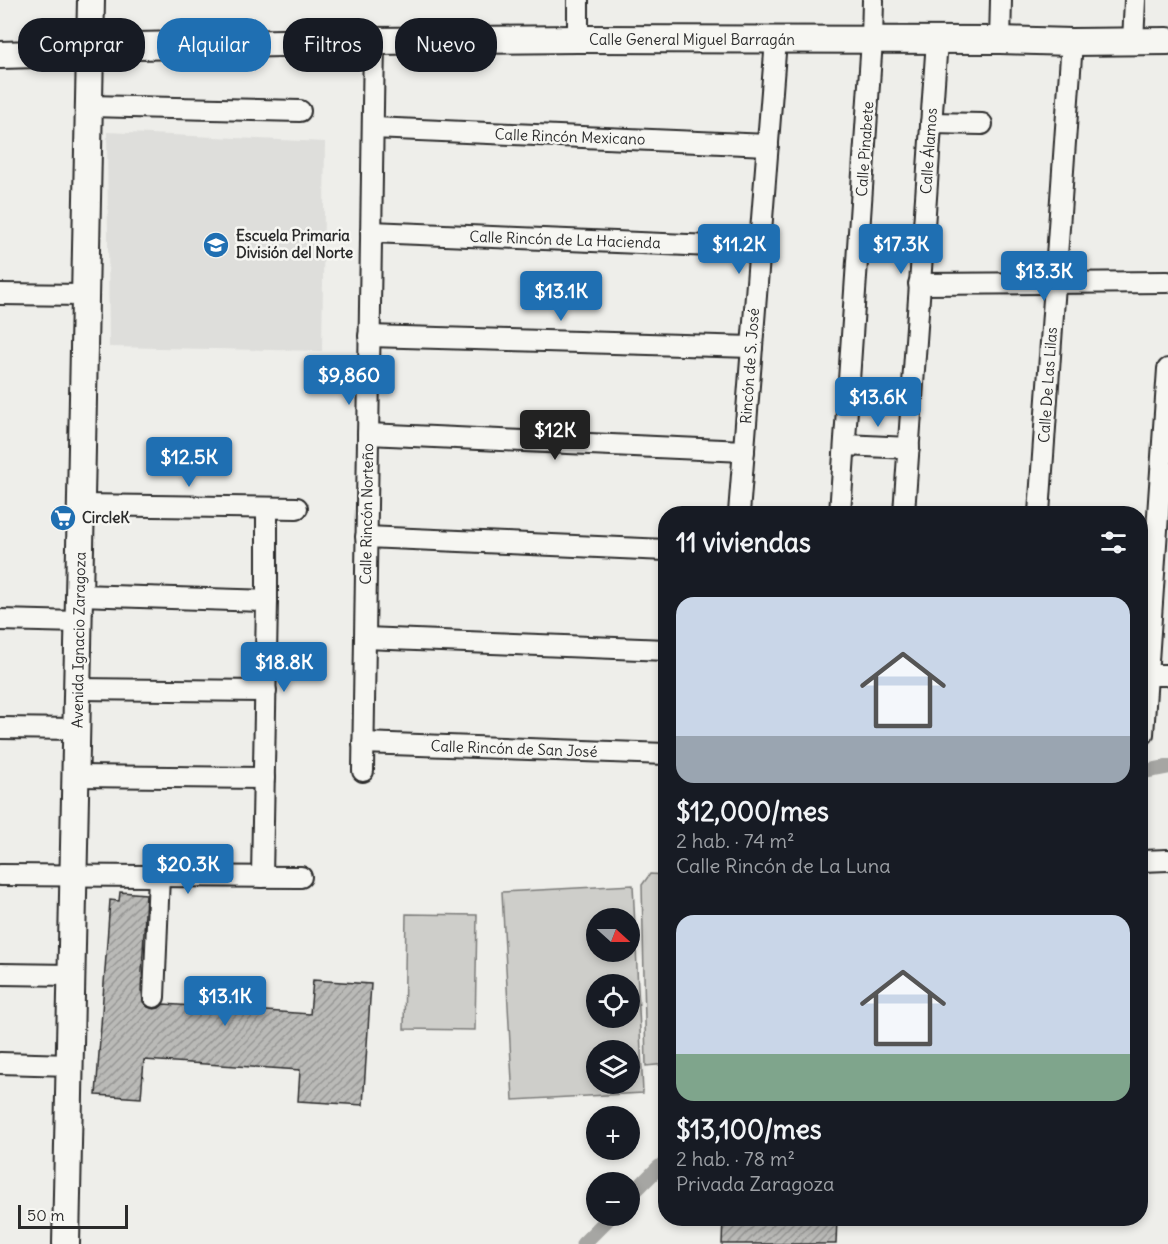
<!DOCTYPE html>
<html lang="es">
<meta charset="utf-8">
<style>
:root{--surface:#171b24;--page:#20242c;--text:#f1f3f6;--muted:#9ea1a6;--accent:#1f6fb2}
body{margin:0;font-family:Delius,sans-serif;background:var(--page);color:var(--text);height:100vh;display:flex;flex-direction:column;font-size:22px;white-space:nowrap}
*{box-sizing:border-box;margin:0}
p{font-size:20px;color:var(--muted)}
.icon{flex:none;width:33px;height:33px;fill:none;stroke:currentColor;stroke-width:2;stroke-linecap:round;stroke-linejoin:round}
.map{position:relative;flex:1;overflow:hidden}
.drawer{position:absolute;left:658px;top:506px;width:490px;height:720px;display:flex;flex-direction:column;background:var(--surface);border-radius:24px;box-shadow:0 3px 9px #0003}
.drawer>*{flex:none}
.hud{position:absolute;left:18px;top:18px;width:550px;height:54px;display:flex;gap:12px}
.needle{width:39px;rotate:111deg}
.tools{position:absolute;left:586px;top:908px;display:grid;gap:12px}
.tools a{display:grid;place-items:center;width:54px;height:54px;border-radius:50%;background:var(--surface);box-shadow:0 3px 9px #0003;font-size:30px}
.scale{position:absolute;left:18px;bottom:15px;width:110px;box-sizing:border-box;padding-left:6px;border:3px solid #2b2b2b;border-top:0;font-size:16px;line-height:21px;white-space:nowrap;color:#2b2b2b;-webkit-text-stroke:4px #f6f6f2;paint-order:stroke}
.price{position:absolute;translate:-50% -51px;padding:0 14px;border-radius:6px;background:var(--accent);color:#fff;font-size:20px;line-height:39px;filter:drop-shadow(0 2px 3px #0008)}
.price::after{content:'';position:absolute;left:50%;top:36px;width:18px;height:14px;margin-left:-9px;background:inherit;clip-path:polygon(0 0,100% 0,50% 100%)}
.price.current{background:#222;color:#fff}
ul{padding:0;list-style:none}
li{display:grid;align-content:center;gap:12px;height:318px;padding:0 18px}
li span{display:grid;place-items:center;height:186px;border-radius:18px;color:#555}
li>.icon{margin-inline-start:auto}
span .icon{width:108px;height:108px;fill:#fffc;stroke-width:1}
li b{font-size:26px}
h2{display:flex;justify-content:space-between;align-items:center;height:72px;padding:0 18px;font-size:26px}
.tag{padding:0 21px;border-radius:24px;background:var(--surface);box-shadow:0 3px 9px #0003;font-size:21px;line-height:54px}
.tag.current{background:var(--accent);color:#fff}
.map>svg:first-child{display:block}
.built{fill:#dededb}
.grass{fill:#cececa;stroke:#7c7c7a;stroke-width:1.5;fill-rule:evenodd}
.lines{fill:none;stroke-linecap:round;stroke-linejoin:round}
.canal{stroke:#a6a6a3;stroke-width:15}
.building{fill:url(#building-hatch);stroke:#2b2b2b;stroke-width:1.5}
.minor-casing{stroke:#2b2b2b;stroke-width:24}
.major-casing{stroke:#2b2b2b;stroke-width:30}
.minor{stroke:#f6f6f2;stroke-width:20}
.major{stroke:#f6f6f2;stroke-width:26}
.labels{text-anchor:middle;stroke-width:5;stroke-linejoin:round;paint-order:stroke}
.street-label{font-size:15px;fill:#2b2b2b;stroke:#f6f6f2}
.poi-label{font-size:15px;font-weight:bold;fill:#2b2b2b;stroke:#f6f6f2;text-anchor:start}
</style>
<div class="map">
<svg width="1168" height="1244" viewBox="0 0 1168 1244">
<defs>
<pattern id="building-hatch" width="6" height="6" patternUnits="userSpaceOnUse" patternTransform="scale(1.5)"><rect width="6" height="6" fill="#babab7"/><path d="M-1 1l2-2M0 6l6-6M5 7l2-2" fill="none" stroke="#979795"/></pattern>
</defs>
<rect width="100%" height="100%" fill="#eeeeea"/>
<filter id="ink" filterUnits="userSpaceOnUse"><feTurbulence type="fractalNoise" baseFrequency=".0167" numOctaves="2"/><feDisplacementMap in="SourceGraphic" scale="12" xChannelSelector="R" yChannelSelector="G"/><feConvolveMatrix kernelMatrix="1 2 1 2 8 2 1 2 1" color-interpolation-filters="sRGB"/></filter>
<g filter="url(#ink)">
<polygon class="built" points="107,132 325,142 322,351 109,347"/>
<g class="grass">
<polygon points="650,874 666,875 666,1064 646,1066 642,885"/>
<path d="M633 885 643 1093 513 1100 502 892ZM597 918H630V951H597ZM597 984H630V1017H597ZM597 1050H630V1083H597Z"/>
<polygon points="406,914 477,915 475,1030 404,1029"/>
</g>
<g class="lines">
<g class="canal">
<polyline points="1142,772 1168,767"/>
<polyline points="630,1196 657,1169 666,1162"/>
<polyline points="583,1244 612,1215"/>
</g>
</g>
<g class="building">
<polygon points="120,892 146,894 141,991 142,991 143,1002 148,1007 154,1009 159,1008 164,1004 310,1014 313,980 371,984 363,1105 298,1101 300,1070 144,1060 141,1098 96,1095 110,900 119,901"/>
<polygon points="723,1218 837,1218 836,1244 722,1244"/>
</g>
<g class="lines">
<g class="minor-casing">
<g id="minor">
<polyline points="578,39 578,0"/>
<polyline points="1000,40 1001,0"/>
<polyline points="1133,42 1135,0"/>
<polyline points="89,106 300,111"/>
<polyline points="931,123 982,124"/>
<polyline points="373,128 768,145"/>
<polyline points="371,232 760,248"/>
<polyline points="919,284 1168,282"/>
<polyline points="0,294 85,295"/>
<polyline points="369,336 752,347"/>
<polyline points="368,434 744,451"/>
<polyline points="845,445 909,448"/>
<polyline points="81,505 297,508"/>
<polyline points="739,513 776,40"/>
<polyline points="840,513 872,40 873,0"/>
<polyline points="904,513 937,40"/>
<polyline points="1039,513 1072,42"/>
<polyline points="366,537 666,550"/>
<polyline points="79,595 267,601"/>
<polyline points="0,620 79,622"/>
<polyline points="365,638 666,650"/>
<polyline points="1147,675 1168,675"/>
<polyline points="77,689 266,691"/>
<polyline points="0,728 77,729"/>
<polyline points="1143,734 1168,369"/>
<polyline points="363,743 666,754"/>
<polyline points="363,771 374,41"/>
<polyline points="76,776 264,778"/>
<polyline points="1142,861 1168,860"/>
<polyline points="0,875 301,877"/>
<polyline points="262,877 267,601 267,508"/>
<polyline points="0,974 72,975"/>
<polyline points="154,997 159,876"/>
<polyline points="0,1063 70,1065"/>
</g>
</g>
<g class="major-casing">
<g id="major">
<polyline points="0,55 37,54 91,47 374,41 578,39 1000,40 1072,42 1168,41"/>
<polyline points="66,1244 91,0"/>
</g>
</g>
<use href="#minor" class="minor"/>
<use href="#major" class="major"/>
</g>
</g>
<defs>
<g id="school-disc" transform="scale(1.35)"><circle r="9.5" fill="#1f6fb2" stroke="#f6f6f2"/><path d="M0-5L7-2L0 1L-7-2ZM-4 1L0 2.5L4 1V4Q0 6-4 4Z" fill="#fff"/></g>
<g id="supermarket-disc" transform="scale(1.35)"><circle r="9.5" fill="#1f6fb2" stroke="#f6f6f2"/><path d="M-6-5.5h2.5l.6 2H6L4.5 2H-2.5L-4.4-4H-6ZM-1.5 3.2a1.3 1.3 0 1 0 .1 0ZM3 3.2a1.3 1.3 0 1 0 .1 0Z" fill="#fff"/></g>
</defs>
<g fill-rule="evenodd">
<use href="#school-disc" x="216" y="245"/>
<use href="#supermarket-disc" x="63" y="518"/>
</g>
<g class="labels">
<g class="street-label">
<text x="692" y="45">Calle General Miguel Barragán</text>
<text transform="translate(570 137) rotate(2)" y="5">Calle Rincón Mexicano</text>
<text transform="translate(865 149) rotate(-86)" y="5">Calle Pinabete</text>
<text transform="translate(929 151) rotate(-86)" y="5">Calle Álamos</text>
<text transform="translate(565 240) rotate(2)" y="5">Calle Rincón de La Hacienda</text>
<text transform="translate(750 366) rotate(-86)" y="5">Rincón de S. José</text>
<text transform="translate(1048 385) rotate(-86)" y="5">Calle De Las Lilas</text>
<text transform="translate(367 514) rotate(-89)" y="5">Calle Rincón Norteño</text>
<text transform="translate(79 640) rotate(-89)" y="5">Avenida Ignacio Zaragoza</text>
<text transform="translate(514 749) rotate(2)" y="5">Calle Rincón de San José</text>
</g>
<g class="poi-label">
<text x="236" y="241">Escuela Primaria<tspan x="236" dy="17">División del Norte</tspan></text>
<text x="82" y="523">CircleK</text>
</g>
</g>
</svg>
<div class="tools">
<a><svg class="needle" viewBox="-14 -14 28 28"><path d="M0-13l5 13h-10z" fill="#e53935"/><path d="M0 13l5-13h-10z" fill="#9ea1a6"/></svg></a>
<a><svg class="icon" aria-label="locate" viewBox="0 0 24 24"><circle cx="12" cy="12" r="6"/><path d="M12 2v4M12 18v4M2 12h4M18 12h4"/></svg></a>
<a><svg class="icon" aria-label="layers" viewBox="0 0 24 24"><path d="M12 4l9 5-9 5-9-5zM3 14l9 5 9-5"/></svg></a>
<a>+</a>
<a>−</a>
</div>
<div class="scale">50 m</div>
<b class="price" style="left:739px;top:275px">$11.2K</b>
<b class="price" style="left:901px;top:275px">$17.3K</b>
<b class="price" style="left:1044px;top:302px">$13.3K</b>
<b class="price" style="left:561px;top:322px">$13.1K</b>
<b class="price" style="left:349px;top:406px">$9,860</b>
<b class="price" style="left:878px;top:428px">$13.6K</b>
<b class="price current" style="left:555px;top:461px">$12K</b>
<b class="price" style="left:189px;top:488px">$12.5K</b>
<b class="price" style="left:284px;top:693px">$18.8K</b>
<b class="price" style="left:188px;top:895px">$20.3K</b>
<b class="price" style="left:225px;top:1027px">$13.1K</b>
<div class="hud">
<a class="tag">Comprar</a>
<a class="tag current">Alquilar</a>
<a class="tag">Filtros</a>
<a class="tag">Nuevo</a>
</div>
<section class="drawer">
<h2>11 viviendas<svg class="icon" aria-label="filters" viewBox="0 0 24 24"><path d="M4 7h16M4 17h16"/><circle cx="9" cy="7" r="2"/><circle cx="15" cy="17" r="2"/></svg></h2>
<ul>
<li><span style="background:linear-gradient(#c9d6e8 75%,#9aa5b1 0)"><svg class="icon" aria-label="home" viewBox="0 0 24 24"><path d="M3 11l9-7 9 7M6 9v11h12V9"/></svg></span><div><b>$12,000/mes</b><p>2 hab. · 74 m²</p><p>Calle Rincón de La Luna</p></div></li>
<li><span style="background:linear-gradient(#c9d6e8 75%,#7fa58c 0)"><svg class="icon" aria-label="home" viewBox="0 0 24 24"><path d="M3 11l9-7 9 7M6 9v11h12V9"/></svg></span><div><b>$13,100/mes</b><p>2 hab. · 78 m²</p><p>Privada Zaragoza</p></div></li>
</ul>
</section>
</div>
